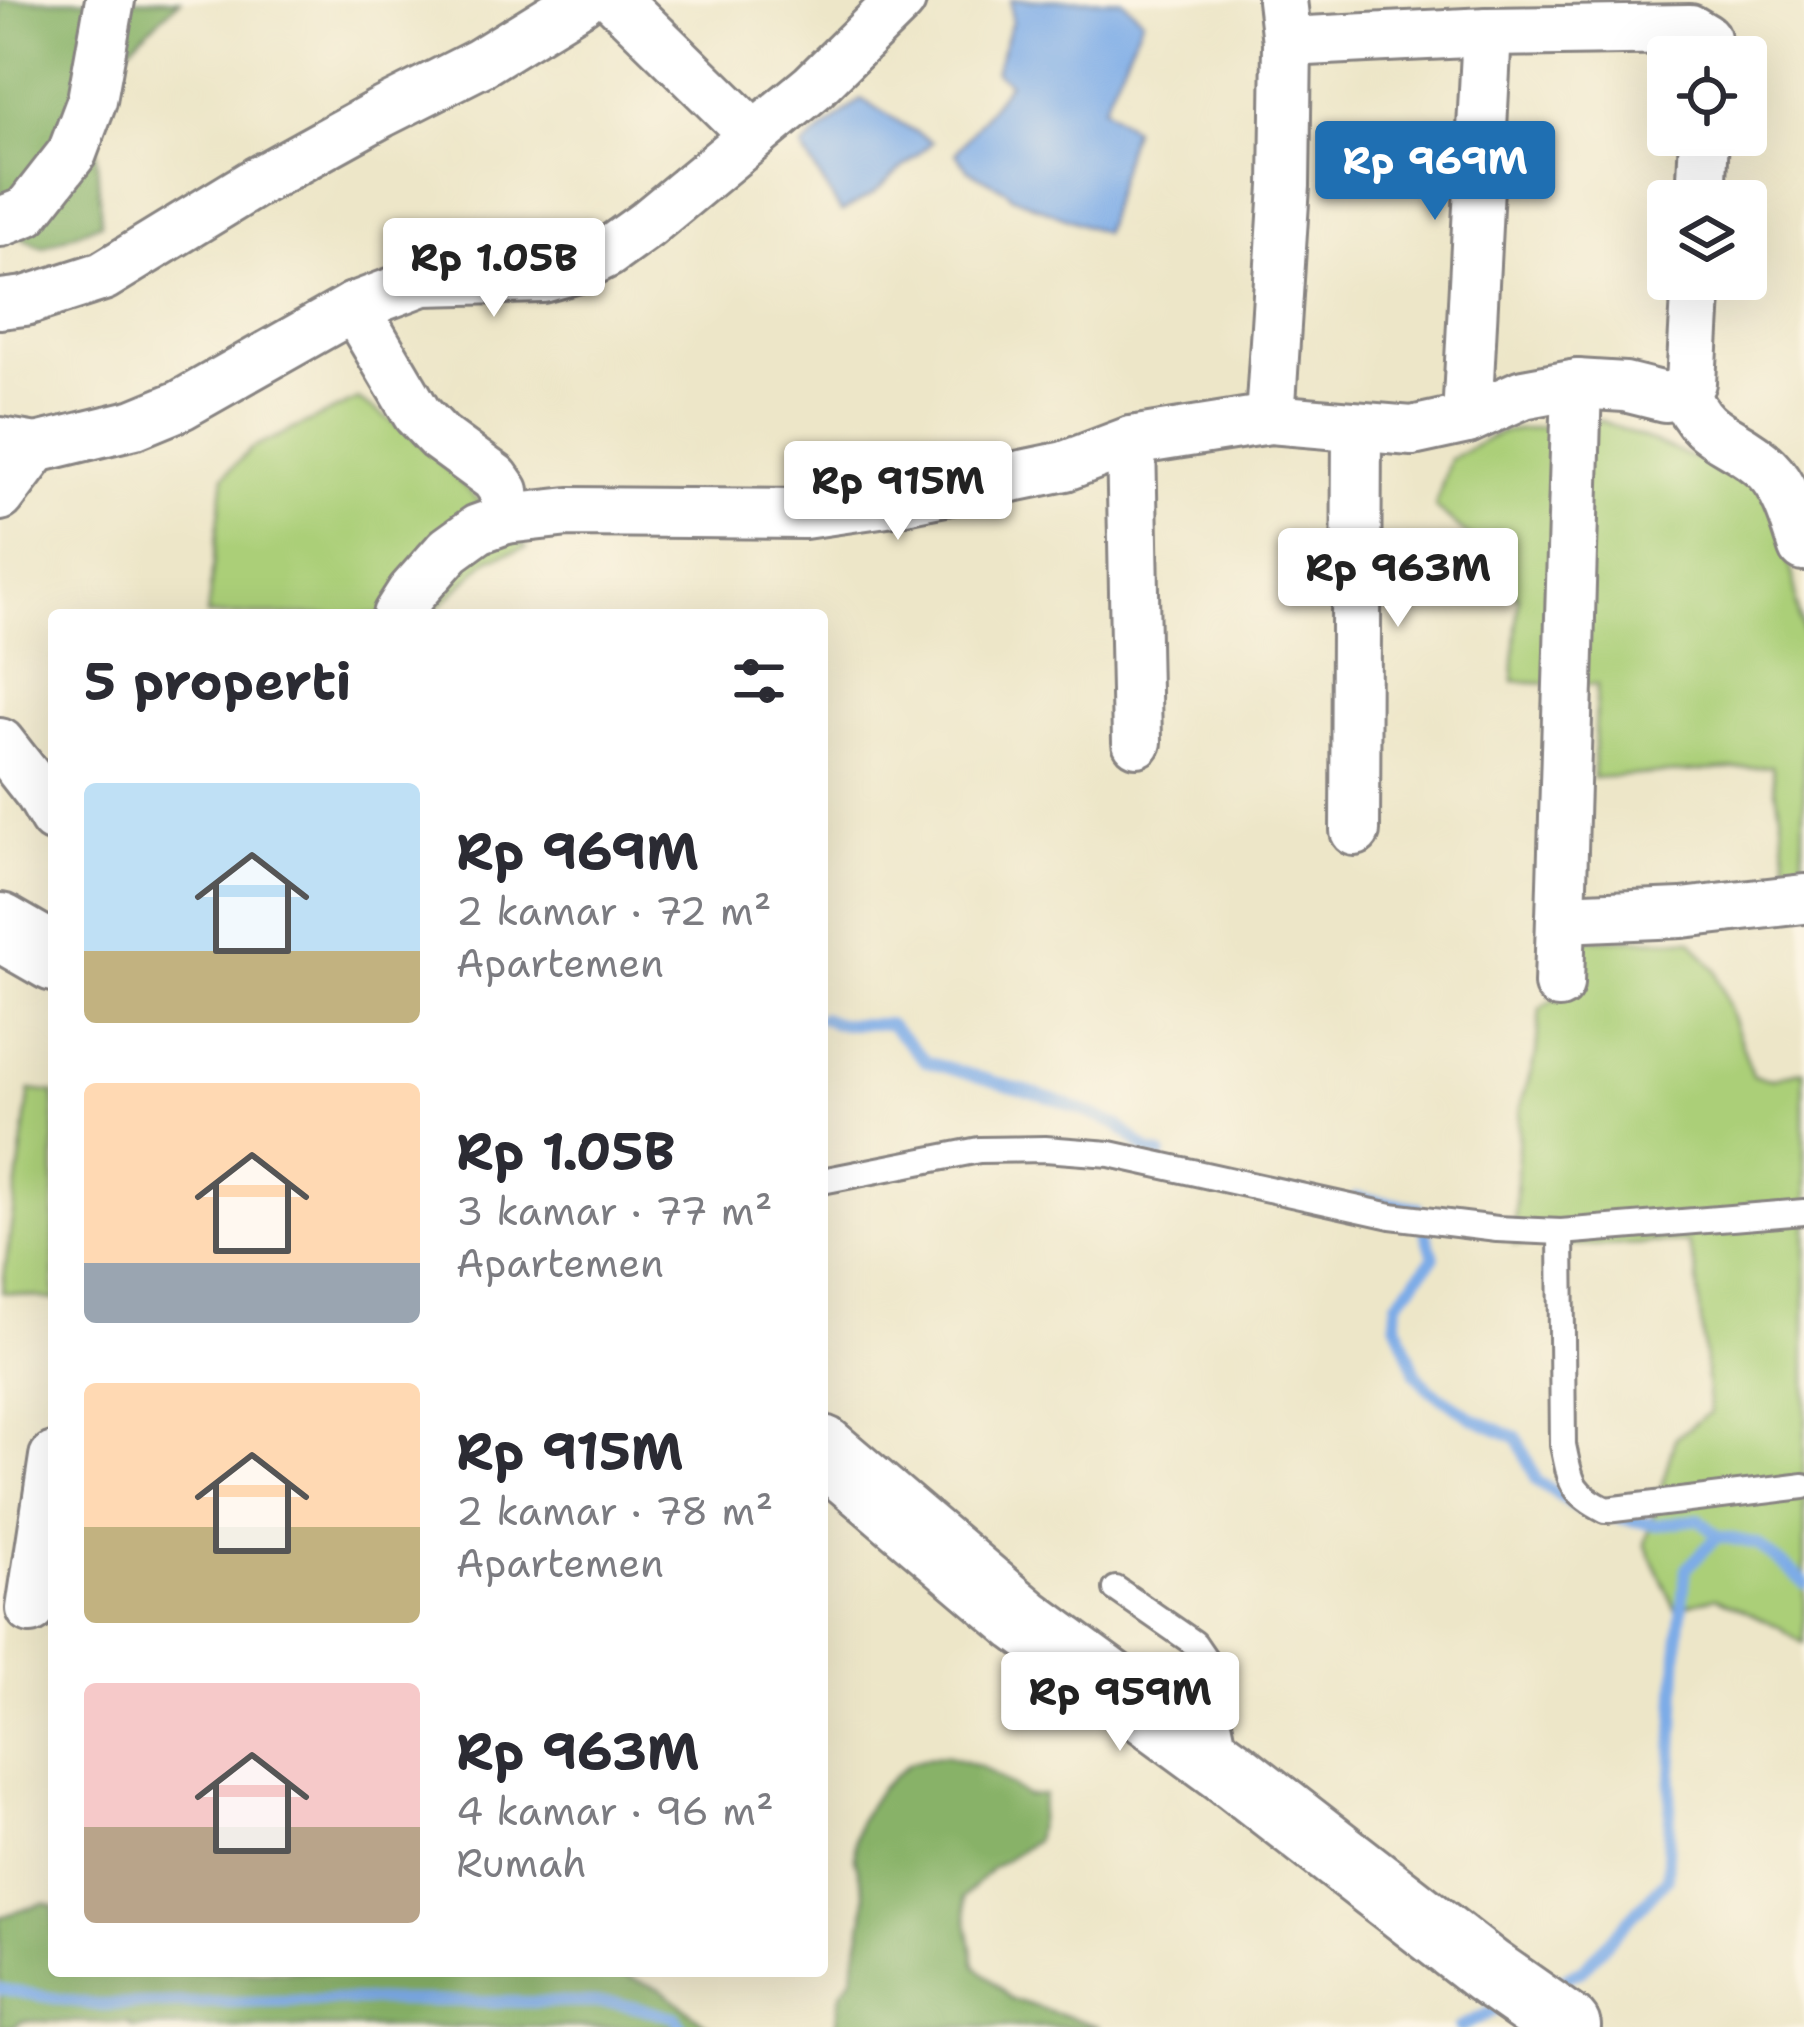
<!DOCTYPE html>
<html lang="id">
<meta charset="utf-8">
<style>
:root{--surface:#fff;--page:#f7f7f7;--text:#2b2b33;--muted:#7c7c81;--accent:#1f6fb2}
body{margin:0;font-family:"Shantell Sans",sans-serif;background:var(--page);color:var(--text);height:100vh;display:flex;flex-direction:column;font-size:45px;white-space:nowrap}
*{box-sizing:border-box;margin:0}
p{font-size:39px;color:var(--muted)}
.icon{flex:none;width:66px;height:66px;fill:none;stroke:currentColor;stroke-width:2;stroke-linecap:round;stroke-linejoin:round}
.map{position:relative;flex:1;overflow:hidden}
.drawer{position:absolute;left:48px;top:609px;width:780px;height:1368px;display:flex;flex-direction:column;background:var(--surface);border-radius:12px;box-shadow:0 12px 48px #0002}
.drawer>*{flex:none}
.tools{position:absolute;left:1647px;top:36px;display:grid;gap:24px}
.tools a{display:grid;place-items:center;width:120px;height:120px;border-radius:12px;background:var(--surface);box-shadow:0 12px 48px #0002;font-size:60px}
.price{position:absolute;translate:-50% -102px;padding:0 27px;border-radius:12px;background:#fff;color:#222;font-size:39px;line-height:78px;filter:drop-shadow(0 3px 6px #0008)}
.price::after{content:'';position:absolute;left:50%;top:72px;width:36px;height:27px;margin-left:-18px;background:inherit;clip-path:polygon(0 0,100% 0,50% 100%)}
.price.current{background:var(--accent);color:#fff}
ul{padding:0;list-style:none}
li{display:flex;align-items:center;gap:36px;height:300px;padding:0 36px}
li span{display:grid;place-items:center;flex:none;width:336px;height:240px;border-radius:12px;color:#555}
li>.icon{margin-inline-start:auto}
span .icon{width:144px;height:144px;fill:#fffc;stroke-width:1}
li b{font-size:51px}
h2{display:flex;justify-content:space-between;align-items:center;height:144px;padding:0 36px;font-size:51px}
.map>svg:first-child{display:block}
.green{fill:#abcf78;stroke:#66785a;stroke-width:3}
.forest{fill:#88b268;stroke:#556a52;stroke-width:3}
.water{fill:#7dace7;stroke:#506791;stroke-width:3}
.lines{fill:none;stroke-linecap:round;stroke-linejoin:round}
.stream{stroke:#7dace7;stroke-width:12}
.lane-casing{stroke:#888482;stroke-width:30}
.street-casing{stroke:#888482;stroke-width:54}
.secondary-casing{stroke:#888482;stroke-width:72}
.lane{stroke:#fff;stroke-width:24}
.street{stroke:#fff;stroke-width:48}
.secondary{stroke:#fff;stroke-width:66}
</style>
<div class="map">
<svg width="1804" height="2027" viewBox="0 0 1804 2027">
<rect width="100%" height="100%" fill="#fcf5e5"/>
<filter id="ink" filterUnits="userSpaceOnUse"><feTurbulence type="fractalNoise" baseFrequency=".00833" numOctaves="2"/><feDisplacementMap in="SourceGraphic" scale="24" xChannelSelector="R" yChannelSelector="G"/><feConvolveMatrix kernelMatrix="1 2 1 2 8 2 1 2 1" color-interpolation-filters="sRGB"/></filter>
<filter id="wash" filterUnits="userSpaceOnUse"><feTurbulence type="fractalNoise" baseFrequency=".004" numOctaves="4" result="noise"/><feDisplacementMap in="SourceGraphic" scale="48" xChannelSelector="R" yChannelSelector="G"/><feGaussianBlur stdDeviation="2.7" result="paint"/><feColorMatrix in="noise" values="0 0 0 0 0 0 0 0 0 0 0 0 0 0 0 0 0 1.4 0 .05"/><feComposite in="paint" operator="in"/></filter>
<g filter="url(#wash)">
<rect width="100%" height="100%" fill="#ede6c8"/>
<g class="green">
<polygon points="358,399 410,433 527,548 490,558 430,615 207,615 224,476 251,449"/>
<polygon points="1599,420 1688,456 1750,471 1777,516 1804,626 1804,889 1793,889 1772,766 1593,778 1597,685 1513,681 1518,598 1477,543 1435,507 1450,459 1501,432"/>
<polygon points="1576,939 1691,940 1715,970 1753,1076 1771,1079 1804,1071 1804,1644 1781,1628 1716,1597 1675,1608 1645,1544 1675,1438 1710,1412 1696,1269 1687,1242 1595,1246 1514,1244 1520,1108 1536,1055 1540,1009 1570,989"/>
<polygon points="30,1090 54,1093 54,1300 2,1292"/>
</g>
<g class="forest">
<polygon points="0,0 180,0 119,57 94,114 101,223 43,247 0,228"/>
<polygon points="945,1756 981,1767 1027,1796 1044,1795 1035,1841 992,1868 963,1898 975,1965 1011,1999 1101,2027 836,2027 841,1993 852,1977 864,1916 865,1895 855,1859 855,1840 859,1821 880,1789 908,1764 925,1759"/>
<polygon points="44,1903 54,1906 54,1971 611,1971 661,1989 710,2027 132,2027 129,2023 22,2021 14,2027 0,2027 0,1917"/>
</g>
<g class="water">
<polygon points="1011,0 1122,0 1143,19 1103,107 1132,129 1103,233 1011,196 1006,190 968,170 956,153 1009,83 995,72 1012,21"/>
<polygon points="861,99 932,142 874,193 841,212 802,148"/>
</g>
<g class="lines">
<g class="stream">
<polyline points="822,1018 839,1024 889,1024 927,1062 1054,1099 1118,1125 1149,1152 1161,1155"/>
<polyline points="1357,1197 1418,1208 1434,1257 1397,1302 1396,1322 1416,1373 1428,1388 1474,1419 1517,1438 1537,1481 1580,1509 1596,1513"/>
<polyline points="1616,1517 1657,1525 1699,1519 1718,1536"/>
<polyline points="1548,1986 1582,1970 1667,1878 1679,1629 1686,1569 1718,1536 1758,1544 1804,1584"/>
<polyline points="0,1989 96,2005 328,2000 617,2003 675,2017 682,2027"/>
<polyline points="1460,2027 1502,2007"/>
</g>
</g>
</g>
<g filter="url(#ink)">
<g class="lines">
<g class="lane-casing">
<g id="lane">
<polyline points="822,1181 979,1150 1045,1149 1110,1154 1391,1216 1497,1229 1561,1232 1804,1212"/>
<path d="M1561 1232 1563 1445C1571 1482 1570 1492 1606 1510L1804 1486"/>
<polyline points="1116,1589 1194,1643 1207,1662 1225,1751"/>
</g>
</g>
<g class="street-casing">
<g id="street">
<polyline points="616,0 753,134"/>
<polyline points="1287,42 1487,32 1690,29 1705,38 1708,57"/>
<polyline points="1701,201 1704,135"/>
<polyline points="0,222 26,212 72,153 92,100 110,0"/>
<polyline points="0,304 25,301 103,276 258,181 381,113 480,63 582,0"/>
<polyline points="354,307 417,414 439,437 495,478 504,491 506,519"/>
<path d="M1684 392C1702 441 1733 436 1767 469 1787 489 1795 520 1804 547"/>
<polyline points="1270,419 1285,186 1287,42 1282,0"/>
<polyline points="1467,419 1487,32"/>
<polyline points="1131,441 1137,742"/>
<polyline points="0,442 36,448 135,424 181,405 354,307 423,281 542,278 575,269 607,253 646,225 813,87 901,0"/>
<polyline points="0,496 36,448"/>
<polyline points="397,615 411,593 449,550 478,529 506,519 569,512 804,514 900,500 974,485 1065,466 1131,441 1270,419 1412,431 1467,419 1523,394 1577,384 1625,387 1665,397 1684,392 1691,382 1697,279"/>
<polyline points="0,743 40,794 54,818"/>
<polyline points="1355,831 1357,428"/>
<polyline points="1561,918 1682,913 1804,899"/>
<polyline points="1559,984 1577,384"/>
<polyline points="31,1609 54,1457"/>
</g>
</g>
<g class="secondary-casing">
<g id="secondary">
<polyline points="0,927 54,958"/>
<polyline points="822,1449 1023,1620 1229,1771 1487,1971 1567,2027"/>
</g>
</g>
<use href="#lane" class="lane"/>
<use href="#street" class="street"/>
<use href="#secondary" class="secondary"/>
</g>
</g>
</svg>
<div class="tools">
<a><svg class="icon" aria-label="locate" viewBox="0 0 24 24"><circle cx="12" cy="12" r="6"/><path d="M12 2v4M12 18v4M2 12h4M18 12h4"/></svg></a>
<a><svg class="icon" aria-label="layers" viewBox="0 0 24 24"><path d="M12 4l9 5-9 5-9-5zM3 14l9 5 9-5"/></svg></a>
</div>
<b class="price current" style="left:1435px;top:223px">Rp 969M</b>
<b class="price" style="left:494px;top:320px">Rp 1.05B</b>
<b class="price" style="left:898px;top:543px">Rp 915M</b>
<b class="price" style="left:1398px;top:630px">Rp 963M</b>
<b class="price" style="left:1120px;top:1754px">Rp 959M</b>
<section class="drawer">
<h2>5 properti<svg class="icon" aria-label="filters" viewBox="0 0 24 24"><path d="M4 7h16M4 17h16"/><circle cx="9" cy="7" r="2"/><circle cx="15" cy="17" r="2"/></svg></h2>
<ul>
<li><span style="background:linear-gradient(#bfe0f5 70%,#c2b280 0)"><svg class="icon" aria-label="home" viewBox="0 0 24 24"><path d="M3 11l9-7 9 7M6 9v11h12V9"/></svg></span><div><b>Rp 969M</b><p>2 kamar · 72 m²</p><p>Apartemen</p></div></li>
<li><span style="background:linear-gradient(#ffd9b3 75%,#9aa5b1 0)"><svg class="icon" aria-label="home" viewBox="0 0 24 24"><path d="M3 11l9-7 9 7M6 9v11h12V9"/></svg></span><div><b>Rp 1.05B</b><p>3 kamar · 77 m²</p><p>Apartemen</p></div></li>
<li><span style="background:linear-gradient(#ffd9b3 60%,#c2b280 0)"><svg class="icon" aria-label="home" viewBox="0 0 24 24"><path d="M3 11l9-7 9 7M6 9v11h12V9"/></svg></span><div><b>Rp 915M</b><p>2 kamar · 78 m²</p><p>Apartemen</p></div></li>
<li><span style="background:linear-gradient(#f6c9c9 60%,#b9a48a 0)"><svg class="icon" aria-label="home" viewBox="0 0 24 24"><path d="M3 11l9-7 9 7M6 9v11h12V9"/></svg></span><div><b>Rp 963M</b><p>4 kamar · 96 m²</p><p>Rumah</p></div></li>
</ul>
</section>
</div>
